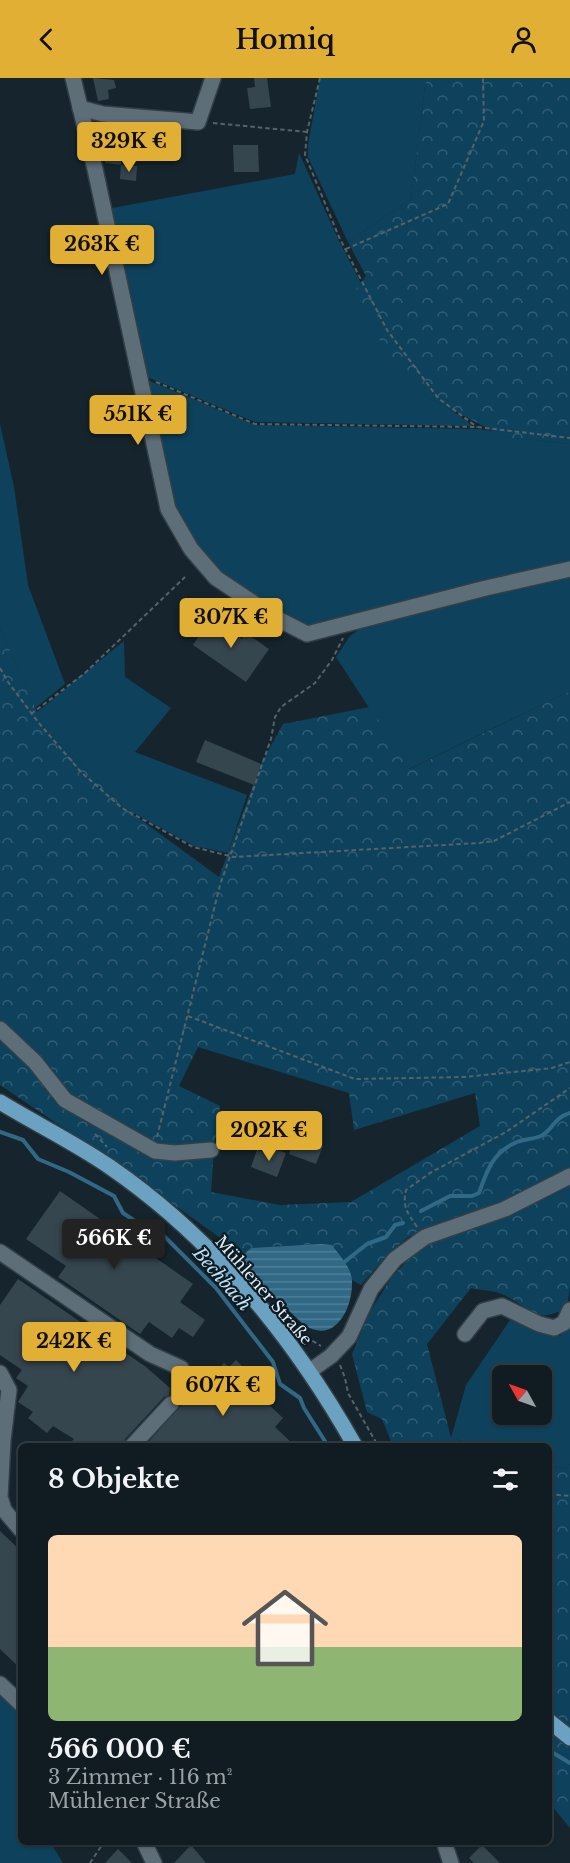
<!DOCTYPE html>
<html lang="de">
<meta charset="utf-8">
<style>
:root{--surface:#101c22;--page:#1e292f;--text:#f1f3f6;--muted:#9ca1a5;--line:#303a40;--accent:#e1af34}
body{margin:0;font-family:"Libre Baskerville",serif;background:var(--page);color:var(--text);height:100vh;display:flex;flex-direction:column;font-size:22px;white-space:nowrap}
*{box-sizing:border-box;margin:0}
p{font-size:20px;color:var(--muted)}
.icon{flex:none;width:33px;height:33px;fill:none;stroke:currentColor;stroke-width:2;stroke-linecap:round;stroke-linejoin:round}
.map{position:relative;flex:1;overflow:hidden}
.sheet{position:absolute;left:18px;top:1365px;width:534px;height:402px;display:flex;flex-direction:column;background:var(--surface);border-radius:9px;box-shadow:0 2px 4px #0004,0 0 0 2px var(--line)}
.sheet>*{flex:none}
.needle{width:39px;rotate:310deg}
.controls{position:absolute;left:492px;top:1287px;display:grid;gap:12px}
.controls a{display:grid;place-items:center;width:60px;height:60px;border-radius:9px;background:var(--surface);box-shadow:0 2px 4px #0004,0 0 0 2px var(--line);font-size:30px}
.price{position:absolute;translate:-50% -51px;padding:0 14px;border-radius:6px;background:var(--accent);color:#111;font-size:20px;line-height:39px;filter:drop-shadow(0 2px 3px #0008)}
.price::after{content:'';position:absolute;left:50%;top:36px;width:18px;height:14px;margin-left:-9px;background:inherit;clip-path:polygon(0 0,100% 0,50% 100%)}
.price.active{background:#222;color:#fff}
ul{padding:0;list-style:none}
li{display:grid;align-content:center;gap:12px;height:318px;padding:0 30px}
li+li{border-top:2px solid var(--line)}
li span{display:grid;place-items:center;height:186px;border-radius:9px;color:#555}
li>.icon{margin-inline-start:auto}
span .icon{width:108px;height:108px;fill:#fffc;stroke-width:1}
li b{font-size:26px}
h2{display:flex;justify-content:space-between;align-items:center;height:72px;padding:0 30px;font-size:26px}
header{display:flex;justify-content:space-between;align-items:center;height:78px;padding:0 30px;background:var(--accent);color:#111;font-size:27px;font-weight:600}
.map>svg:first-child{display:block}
.grass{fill:#0e425c;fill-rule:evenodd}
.forest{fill:url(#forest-crowns);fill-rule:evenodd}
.water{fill:url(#water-rules)}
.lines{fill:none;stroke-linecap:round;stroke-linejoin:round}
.stream{stroke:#316885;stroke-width:4}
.building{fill:#36464f}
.minor-casing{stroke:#333f46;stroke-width:18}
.major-casing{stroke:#333f46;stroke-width:18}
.path{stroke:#55626a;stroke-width:2;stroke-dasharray:4.5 3;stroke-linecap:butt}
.minor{stroke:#5e6e79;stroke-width:15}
.major{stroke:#6ba2c2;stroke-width:15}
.labels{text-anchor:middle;stroke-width:4.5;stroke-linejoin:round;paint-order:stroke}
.street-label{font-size:16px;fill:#e1ebf1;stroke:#0d1b24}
.water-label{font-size:18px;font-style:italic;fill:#c2e1f4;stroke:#0d1b24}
</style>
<header><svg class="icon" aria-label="back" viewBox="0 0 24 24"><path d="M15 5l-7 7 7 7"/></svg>Homiq<svg class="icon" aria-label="person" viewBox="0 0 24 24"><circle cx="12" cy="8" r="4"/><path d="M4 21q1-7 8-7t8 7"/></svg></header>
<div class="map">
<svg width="570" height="1785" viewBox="0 0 570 1785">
<defs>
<pattern id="forest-crowns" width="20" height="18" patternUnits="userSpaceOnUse" patternTransform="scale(1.5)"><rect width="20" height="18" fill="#0e425c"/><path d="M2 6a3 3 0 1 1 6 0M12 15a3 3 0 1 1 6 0" fill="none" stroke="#315d74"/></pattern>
<pattern id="water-rules" width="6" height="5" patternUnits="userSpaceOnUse" patternTransform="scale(1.5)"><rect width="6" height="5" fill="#316885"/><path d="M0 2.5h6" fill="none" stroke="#4f7e97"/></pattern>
</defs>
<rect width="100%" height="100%" fill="#16252d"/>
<g class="grass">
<polygon points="320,0 426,0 411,121 348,164 308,79 308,67"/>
<polygon points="299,75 339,163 361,205 354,216 426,318 449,330 473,348 255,344 145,298 107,131 295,96"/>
<polygon points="145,301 255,347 478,351 493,353 505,359 570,366 570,488 348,544 304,548 228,505 203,478 173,427"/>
<polygon points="0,346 14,409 28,507 65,606 35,630 0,550"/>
<polygon points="570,494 570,613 409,691 336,579 350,558 363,549"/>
<polygon points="124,563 125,599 171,630 135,674 247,717 228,775 194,768 126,731 44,650 37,634"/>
<path d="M512 1239 560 1258 570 1242V1386L566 1391 549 1387V1368H481L451 1360 466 1307ZM502 1298H542V1336H502Z"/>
<polygon points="0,1612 21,1632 21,1764 50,1764 63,1785 0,1785"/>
</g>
<g class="forest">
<polygon points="426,0 570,0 570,366 504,359 426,318 385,272 353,215 366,198 348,164 411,121"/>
<path d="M0 550 44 650 126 731 219 799 261 686 283 646 370 629 410 691 570 613V1092L506 1123 438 1145 408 1159 387 1177 361 1207 352 1202 344 1183 321 1166 251 1170 241 1179 233 1169 117 1086 0 1007ZM198 969 349 1015 354 1052 475 1015 480 1048 351 1124 280 1127 211 1114 214 1072 220 1028 179 1008Z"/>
<path d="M570 1106V1209L567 1230C530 1249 530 1226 499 1215 490 1212 480 1212 471 1210L427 1266 451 1360 481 1368H393L382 1341 367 1334 352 1276 370 1234 391 1200 410 1180 433 1162Z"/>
<polygon points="570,1386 570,1750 549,1724 549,1387 566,1391"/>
</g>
<path class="water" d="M321 1166 332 1167C339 1177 352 1190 352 1203 353 1230 335 1267 304 1247L254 1199 241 1179 251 1170Z"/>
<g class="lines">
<g class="stream">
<polyline points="0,1054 23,1062 38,1081 69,1094 114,1118 123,1135 135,1143 160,1154 216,1210 273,1284 280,1306 300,1320 304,1330 328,1368"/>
<path d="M421 1133 450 1118H472L479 1115C487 1092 493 1074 517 1064 525 1061 534 1061 541 1058 553 1052 553 1040 570 1035"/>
<polyline points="343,1185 367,1166 386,1159 395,1147 403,1145"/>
<polyline points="550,1673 570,1685"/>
</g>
</g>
<g class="building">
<polygon points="93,0 114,2 116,10 108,12 109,21 98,23"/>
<polygon points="254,0 267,0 271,29 250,31 247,10 255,9"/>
<polygon points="108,53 124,55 121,87 105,85"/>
<polygon points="233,67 258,67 259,94 234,94"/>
<polygon points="121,87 137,88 136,103 120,101"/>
<polygon points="211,540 242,561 246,555 269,571 246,604 193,567"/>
<polygon points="205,662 261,686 254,707 196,684"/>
<polygon points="296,1058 323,1068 316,1086 289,1076"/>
<polygon points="271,1070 286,1075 277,1099 251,1089 257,1072 268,1076"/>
<polygon points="60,1113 193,1206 180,1224 205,1242 193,1259 179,1250 172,1260 149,1244 140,1256 58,1199 66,1188 26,1161"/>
<polygon points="18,1201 146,1289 170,1310 169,1317 164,1319 125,1361 123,1368 78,1368 72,1363 74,1361 53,1348 47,1355 28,1340 33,1334 18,1324 28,1308 16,1300 22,1292 0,1277 0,1227"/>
<polygon points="236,1282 243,1289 236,1296 283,1340 275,1349 295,1368 145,1368 180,1328 187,1325 224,1285 229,1289"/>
<polygon points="0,1453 21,1473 21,1591 0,1571"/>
<polygon points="191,1767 206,1785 174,1785"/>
<polygon points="482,1767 500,1785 474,1785 469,1780"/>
<polygon points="118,1771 132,1785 105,1785"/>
</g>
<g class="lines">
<g class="minor-casing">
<g id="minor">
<polyline points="73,0 95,91 168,431 191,471 216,500 276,540 307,556 486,510 570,491"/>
<polyline points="80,30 103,36 198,44 213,0"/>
<polyline points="0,951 35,984 65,1022 155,1073 175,1075 211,1072"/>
<polyline points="0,1174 150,1276 181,1290 179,1319"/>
<polyline points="465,1256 483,1233 502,1228 539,1246 554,1250 564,1245 570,1232"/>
<polyline points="310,1293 331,1278 349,1259 371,1211 395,1181 425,1159 505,1131 570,1098"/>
<polyline points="0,1295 9,1312 3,1362 0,1419 4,1432 21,1452"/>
<polyline points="132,1368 171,1326"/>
<polyline points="0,1606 21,1626"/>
<polyline points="144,1764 154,1785"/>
<polyline points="444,1764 451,1785"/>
</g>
</g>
<g class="major-casing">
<g id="major">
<path d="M0 1024C36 1046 75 1065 110 1089 213 1160 294 1260 355 1368"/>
<polyline points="549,1643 570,1660"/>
</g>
</g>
<g class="path">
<polyline points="320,0 307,54 305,77 339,159 387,252 438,320 477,349"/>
<polyline points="213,45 307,54"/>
<polyline points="346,171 448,126 484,43 483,0"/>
<polyline points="156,304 255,346 477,349 570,360"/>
<polyline points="0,590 8,604 38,644 81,694 122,730 193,769 234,779 479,765 494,763 570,724"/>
<polyline points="31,636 85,595 185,499"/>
<polyline points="188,938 355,1001 465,999 552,990 570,984"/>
<polyline points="95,1056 107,1069"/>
<polyline points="157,1059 220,807 271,661 275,639 281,629 315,605 332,582 343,560"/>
<path d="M417 1149C408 1135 402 1130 406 1112L430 1095 506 1054 570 1010"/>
<polyline points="295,1249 301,1256 321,1268"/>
<polyline points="340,1287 345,1300 348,1315 378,1368"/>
<polyline points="549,1416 570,1418"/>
<polyline points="90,1785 104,1764"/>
</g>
<use href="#minor" class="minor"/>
<use href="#major" class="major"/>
</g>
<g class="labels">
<g class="street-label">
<text transform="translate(264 1212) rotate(49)" y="6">Mühlener Straße</text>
</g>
<g class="water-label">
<text transform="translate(222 1201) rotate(49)" y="6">Bechbach</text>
</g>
</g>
</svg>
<div class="controls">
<a><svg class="needle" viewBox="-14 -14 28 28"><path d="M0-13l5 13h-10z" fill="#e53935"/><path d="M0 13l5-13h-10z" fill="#9ca1a5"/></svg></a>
</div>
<b class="price" style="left:129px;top:95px">329K €</b>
<b class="price" style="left:102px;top:198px">263K €</b>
<b class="price" style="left:138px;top:368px">551K €</b>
<b class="price" style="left:231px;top:571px">307K €</b>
<b class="price" style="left:269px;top:1084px">202K €</b>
<b class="price active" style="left:114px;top:1192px">566K €</b>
<b class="price" style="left:74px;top:1295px">242K €</b>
<b class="price" style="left:223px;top:1339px">607K €</b>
<section class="sheet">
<h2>8 Objekte<svg class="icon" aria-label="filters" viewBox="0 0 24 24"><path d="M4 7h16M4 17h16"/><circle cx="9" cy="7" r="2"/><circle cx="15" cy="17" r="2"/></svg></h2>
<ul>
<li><span style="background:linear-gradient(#ffd9b3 60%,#8fb573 0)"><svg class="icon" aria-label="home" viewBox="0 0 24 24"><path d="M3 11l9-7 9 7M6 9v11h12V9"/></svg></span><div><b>566 000 €</b><p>3 Zimmer · 116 m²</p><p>Mühlener Straße</p></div></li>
</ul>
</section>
</div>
